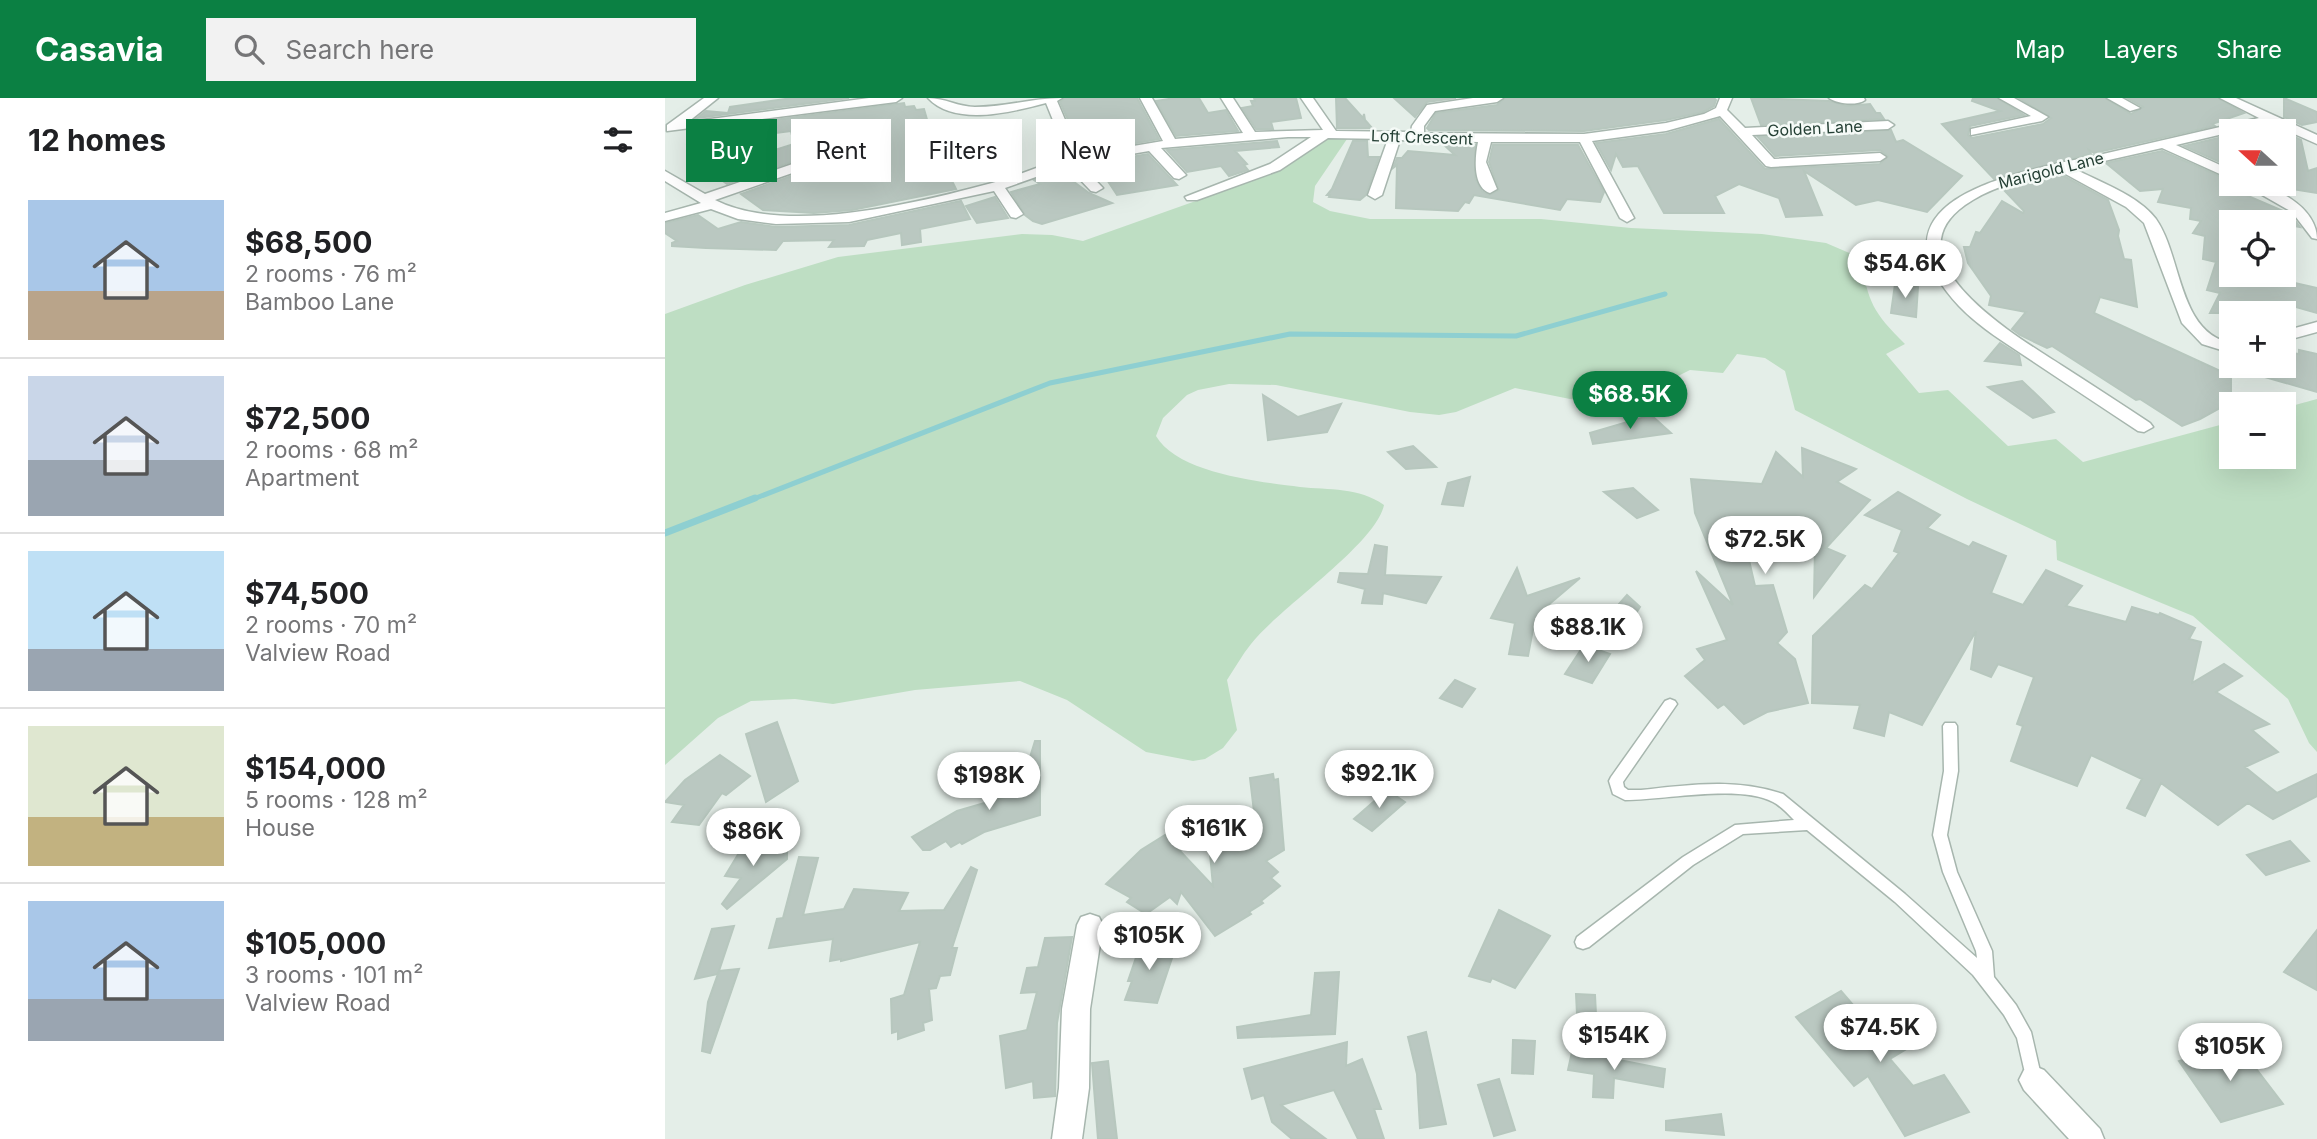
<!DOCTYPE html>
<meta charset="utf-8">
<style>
:root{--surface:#fff;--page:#f2f2f2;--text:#202124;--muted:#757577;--line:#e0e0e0;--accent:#0b8043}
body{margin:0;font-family:Inter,sans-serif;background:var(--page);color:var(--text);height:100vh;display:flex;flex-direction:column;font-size:26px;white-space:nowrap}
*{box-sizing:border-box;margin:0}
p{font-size:23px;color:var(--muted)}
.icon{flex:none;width:38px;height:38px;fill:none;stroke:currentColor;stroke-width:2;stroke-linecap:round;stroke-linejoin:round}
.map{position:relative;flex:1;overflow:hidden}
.details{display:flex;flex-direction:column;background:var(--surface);width:665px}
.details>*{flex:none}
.top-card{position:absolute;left:21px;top:21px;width:665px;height:63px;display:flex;gap:14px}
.needle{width:46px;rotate:291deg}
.tools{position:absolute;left:1554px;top:21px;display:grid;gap:14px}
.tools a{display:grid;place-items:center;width:77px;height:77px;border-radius:0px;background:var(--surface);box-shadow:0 7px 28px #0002;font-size:35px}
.price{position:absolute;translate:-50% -60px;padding:0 16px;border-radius:24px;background:#fff;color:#222;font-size:23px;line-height:46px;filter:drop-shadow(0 2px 4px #0008)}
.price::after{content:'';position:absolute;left:50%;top:42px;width:21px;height:16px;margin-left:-10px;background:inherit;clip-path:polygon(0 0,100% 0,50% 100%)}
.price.selected{background:var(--accent);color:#fff}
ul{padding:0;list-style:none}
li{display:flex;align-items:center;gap:21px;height:175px;padding:0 28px}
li+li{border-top:2px solid var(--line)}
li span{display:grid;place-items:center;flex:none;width:196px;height:140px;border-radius:0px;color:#555}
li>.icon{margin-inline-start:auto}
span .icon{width:84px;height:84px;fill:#fffc;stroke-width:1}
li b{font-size:30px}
h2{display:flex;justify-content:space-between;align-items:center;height:84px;padding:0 28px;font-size:30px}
.chip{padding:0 24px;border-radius:0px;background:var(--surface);box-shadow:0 7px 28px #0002;font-size:24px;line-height:63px}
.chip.selected{background:var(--accent);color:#fff}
header{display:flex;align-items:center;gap:42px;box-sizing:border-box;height:98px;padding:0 35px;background:var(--accent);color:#fff}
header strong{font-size:33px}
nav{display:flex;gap:38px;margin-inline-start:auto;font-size:24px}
.search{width:490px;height:63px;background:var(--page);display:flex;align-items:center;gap:18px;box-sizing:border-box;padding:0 24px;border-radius:0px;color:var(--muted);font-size:26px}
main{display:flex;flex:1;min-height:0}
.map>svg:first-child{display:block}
.green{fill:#bedec3}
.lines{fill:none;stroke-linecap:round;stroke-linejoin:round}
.stream-far1{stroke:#8ecfd1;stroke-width:5}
.stream{stroke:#8ecfd1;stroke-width:7}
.building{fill:#bac8c1;stroke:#b7c7be;stroke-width:2}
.service-casing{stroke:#a7b6ae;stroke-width:3}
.minor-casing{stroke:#a7b6ae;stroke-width:3}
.service{fill:#fff;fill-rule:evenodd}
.minor{fill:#fff;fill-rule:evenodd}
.labels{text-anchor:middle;stroke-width:5;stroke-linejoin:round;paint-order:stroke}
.far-street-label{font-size:16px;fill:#243f34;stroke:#f5faf7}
</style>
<header>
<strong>Casavia</strong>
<div class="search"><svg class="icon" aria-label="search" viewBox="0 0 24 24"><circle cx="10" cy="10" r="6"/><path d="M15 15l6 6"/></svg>Search here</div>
<nav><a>Map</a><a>Layers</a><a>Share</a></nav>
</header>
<main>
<section class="details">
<h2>12 homes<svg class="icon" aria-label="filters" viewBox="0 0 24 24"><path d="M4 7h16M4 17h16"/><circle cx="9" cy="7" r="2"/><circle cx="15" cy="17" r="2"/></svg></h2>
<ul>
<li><span style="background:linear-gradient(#a9c7e8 65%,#b9a48a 0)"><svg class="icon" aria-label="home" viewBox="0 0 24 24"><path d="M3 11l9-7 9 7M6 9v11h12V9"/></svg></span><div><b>$68,500</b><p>2 rooms · 76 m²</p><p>Bamboo Lane</p></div></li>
<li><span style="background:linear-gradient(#c9d6e8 60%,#9aa5b1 0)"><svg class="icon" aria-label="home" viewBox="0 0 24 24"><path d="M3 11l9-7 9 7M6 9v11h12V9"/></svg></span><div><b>$72,500</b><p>2 rooms · 68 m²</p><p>Apartment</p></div></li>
<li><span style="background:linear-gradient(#bfe0f5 70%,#9aa5b1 0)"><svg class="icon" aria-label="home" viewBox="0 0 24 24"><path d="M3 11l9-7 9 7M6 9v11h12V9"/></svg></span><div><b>$74,500</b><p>2 rooms · 70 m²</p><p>Valview Road</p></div></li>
<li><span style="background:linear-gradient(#dfe7d0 65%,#c2b280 0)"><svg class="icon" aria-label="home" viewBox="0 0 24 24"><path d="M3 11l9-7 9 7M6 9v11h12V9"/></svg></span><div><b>$154,000</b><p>5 rooms · 128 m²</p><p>House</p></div></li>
<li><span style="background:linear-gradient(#a9c7e8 70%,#9aa5b1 0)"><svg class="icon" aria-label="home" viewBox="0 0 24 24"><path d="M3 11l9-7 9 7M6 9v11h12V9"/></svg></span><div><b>$105,000</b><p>3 rooms · 101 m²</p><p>Valview Road</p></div></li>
</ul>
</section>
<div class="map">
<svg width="1652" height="1041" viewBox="0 0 1652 1041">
<rect width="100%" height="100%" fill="#e4eee8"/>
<path class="green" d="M659 40 682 41 650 88 648 104 665 113 705 121H876L966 130 1097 136 1161 145 1196 160C1203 205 1208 214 1240 246L1221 256 1254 295 1283 292 1343 348 1391 341 1418 364 1566 324V359H1619V310L1652 301V654L1644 645 1623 601 1528 518 1392 462 1391 443 1302 401 1130 312 1120 273 1100 260 1072 256 1058 275 1025 272 975 297 936 304 905 301 850 290 791 314 774 317 745 314 611 287 564 286 533 292 522 297 498 320 491 338C512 375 595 384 635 389 664 392 694 389 719 407 711 446 614 510 586 546 577 557 570 570 562 582L572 632 558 650 540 661 528 663 481 654 402 602 355 583 250 592 168 606 130 601 86 603 53 620 0 667V216L80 187 173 159 357 136 387 137 418 143 587 83 625 65Z"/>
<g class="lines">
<polyline class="stream-far1" points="86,402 385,285 625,236 851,238 1000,196"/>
<polyline class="stream" points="0,435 90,400"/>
</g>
<g class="building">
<polygon points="127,0 184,0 32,20 41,13 63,15 65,9"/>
<polygon points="399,0 472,0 494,41 426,53 415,28 406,29 395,4"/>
<polygon points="510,0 534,0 543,15 561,12 573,33 511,38 491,3"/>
<polygon points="589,0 631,0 636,20 606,24 608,31 591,31 577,10 588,8 586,3 590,3"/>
<polygon points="671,0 680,0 698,20 699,16 700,22 707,30 672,30"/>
<polygon points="729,0 791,0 762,4 750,19"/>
<polygon points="840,0 1049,0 1051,2 1049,8 1038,14 1001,22 919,33 764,32 762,30 771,15 832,7"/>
<polygon points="1086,0 1164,3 1182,8 1205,6 1211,15 1215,15 1219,21 1096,27"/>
<polygon points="1308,0 1332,0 1359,17 1305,28 1303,37 1307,40 1378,26 1386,20 1354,0 1440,0 1466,16 1478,9 1462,0 1553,0 1579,15 1547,26 1550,28 1429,55 1424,52 1426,56 1329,81 1277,26 1335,13 1307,3"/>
<polygon points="1619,0 1652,14 1652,24 1637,27 1619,19"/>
<polygon points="239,5 240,9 249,8 251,12 259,11 263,25 293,41 301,55 280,59 288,73 285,79 291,91 187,112 149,115 98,112 76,96 183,58 184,48 176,47 62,86 44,73 129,46 126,33 22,46 23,33"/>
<polygon points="1054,21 1100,71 1215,66 1223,58 1215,52 1110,58 1093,39 1226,32 1231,44 1238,42 1297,78 1262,114 1213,102 1191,107 1139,73 1157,117 1121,119 1114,100 1074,86 1050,98 1059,115 999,115 973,68 958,69 951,56 946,72 931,45 1001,36"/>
<polygon points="1619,34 1636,42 1643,73 1652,70 1652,95 1602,87 1619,86"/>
<polygon points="1566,37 1566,69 1519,48"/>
<polygon points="612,43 614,49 570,53 582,66 579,67 583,72 564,78 556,68 522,74 502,52"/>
<polygon points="688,43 702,43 703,59 714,59 701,97 695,102 664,99 665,97 662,97 667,91"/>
<polygon points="778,46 810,47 810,80 817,93 824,97 834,92 824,64 828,47 913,47 939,94 935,104 902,101 895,112 809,97 804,105 800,104 793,113 731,110 732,67 728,70 732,60 737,60 743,53 790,57"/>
<polygon points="1497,53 1566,83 1562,89 1625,116 1635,129 1566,116 1566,177 1623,177 1621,183 1652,190 1652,215 1624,207 1616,215 1545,215 1555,195 1542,192 1551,164 1538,161 1540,138 1528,135 1536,123 1525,121 1526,110 1493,104 1498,91 1475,93 1441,65"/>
<polygon points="483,56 512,87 452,97 431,65"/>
<polygon points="392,74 398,76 424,95 447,105 377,126 368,123 360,117 346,94 375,86 369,82"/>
<polygon points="1395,76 1443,102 1454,132 1453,138 1459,161 1466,162 1472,209 1435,199 1429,215 1566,278 1566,304 1535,321 1517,328 1475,301 1471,302 1387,248 1382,250 1355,237 1347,231 1361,214 1324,207 1326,198 1303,165 1299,149 1305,149 1311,134 1315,135 1337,103 1358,115 1359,113 1338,91"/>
<polygon points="330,99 343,120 312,125 301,108"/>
<polygon points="296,103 305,121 255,131 256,144 237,147 236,135 202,142 199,148 164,149 169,142 118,143 111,152 41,150 7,148 7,145 12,143 0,135 0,125 33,117 53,131 76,124 111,129 184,127"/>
<polygon points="1230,186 1253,189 1251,219 1226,215"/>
<polygon points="1335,245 1354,257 1356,267 1320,263"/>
<polygon points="1634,252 1652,256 1652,294 1579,273 1580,268 1626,268 1626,255 1634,256"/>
<polygon points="1357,283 1377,302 1389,314 1368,320 1323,289"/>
<polygon points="598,297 633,319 676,306 662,334 603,342"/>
<polygon points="986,317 1006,335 928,346 925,335"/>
<polygon points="748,348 771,369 741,371 723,354"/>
<polygon points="1137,350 1191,371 1172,384 1205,402 1161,450 1180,458 1149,499 1150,448 1077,432 1090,488 1108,487 1122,534 1112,545 1130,561 1143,605 1102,614 1079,626 1059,606 1053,610 1020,578 1040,562 1032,551 1062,542 1031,473 1068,507 1030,415 1026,381 1097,386 1111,354 1138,379"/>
<polygon points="805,379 798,408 777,406 783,385"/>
<polygon points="968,390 993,412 972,420 939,394"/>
<polygon points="1233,394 1275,417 1262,430 1304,449 1308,444 1341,458 1326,495 1358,507 1381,472 1417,488 1401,508 1461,524 1467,509 1494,517 1495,515 1530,530 1524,541 1536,544 1527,585 1559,566 1577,578 1551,594 1604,626 1587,632 1613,654 1580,669 1612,695 1652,676 1652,698 1608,721 1583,705 1553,727 1496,685 1480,718 1462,710 1477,681 1426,657 1412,688 1346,663 1358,628 1352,626 1369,579 1333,566 1326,579 1306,571 1311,533 1257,627 1224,614 1219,638 1189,630 1195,607 1147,605 1148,538 1200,487 1207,491 1234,455 1229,453 1237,432 1200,417"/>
<polygon points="710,447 722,449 720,477 776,479 761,505 718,495 717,506 697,505 700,491 673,484 675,475 703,476"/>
<polygon points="852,470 862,498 915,480 875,514 871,526 869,526 863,558 844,556 850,525 826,520"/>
<polygon points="962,497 975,509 966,523 946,515"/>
<polygon points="919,547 945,556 927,585 900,576"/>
<polygon points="790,582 810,591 797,609 775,600"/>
<polygon points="112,624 133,683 101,704 81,636"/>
<polygon points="370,643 375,643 375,717 319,734 297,746 295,744 286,749 281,743 265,752 258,752 247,739 292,713 354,695"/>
<polygon points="55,657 85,678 61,697 57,695 34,727 7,724 19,707 0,704 20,682"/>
<polygon points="608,676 609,682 613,681 619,752 601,763 613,774 606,780 615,788 596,803 598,805 584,814 586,816 550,838 516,794 512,806 505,799 481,816 462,804 466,800 441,786 476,752 500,737 548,788 542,723 589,714 585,680"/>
<polygon points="722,692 740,704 707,733 689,721"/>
<polygon points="1625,743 1644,763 1601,777 1582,757"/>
<polygon points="80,745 122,749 122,761 62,811 57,806 76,780 60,778"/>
<polygon points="134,759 153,760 138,817 179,811 189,791 243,795 234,813 279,812 306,769 312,772 287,850 292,850 285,877 275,878 271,890 264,891 267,922 258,925 259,932 233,941 233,933 227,935 226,901 239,897 255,844 176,863 176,861 165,863 168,841 104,850 112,821 118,820"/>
<polygon points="834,812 885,838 850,890 827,880 825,884 804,878"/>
<polygon points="69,828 53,876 30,881 47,831"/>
<polygon points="1652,832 1652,892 1619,874"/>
<polygon points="407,839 392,925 390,998 369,1000 368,983 341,990 335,938 362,932 372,894 356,895 362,870 373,869 380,840"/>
<polygon points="477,842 499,844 497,849 510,851 492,905 460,902 467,883 463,883"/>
<polygon points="74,871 45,955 37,953 43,904 54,873"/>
<polygon points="674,874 670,936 573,940 572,929 646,917 650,875"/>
<polygon points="1176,893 1213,936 1229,926 1248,947 1225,961 1248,988 1279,977 1304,1014 1240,1038 1203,978 1189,988 1131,919"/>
<polygon points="911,896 930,897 932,936 913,936"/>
<polygon points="761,934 781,1026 755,1030 752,976 743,939"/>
<polygon points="848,942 870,943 868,976 847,975"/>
<polygon points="682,944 681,968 697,961 716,1011 709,1011 719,1041 693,1041 669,992 616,1007 661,1041 627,1041 607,1024 599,997 587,1001 579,971"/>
<polygon points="1573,947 1618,1006 1556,1024 1514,963"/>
<polygon points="907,954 929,958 929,956 949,957 949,961 1000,971 998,989 949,980 948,1000 928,999 929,976 903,972"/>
<polygon points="443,963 452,1041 433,1041 427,965"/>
<polygon points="834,981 850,1032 829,1038 813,987"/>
<polygon points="1056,1016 1059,1037 1001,1032 1001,1023"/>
</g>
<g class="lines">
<g class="service-casing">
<path id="service" d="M1005 601 1010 603 1012 606 958 684 959 689 963 692H976C1026 687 1069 680 1118 696L1240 796 1312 860 1311 853 1278 774 1268 737 1279 673 1278 628 1280 625H1290L1292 628 1293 673 1282 737 1292 774 1327 853 1329 879 1351 907 1366 934 1377 982 1375 988 1369 990 1363 988 1352 940 1339 917 1308 877 1230 804 1142 732 1078 736 1028 767 924 849 918 851 912 849 910 844 912 839 1018 759 1070 727 1129 722C1123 716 1116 708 1108 704 1075 686 999 702 960 702L948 696 944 683 946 679 1000 603Z"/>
</g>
<g class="minor-casing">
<g id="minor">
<polygon points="39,0 53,0 23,24 204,0 237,0 231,4 2,33 2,27"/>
<path d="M263 0C280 0 293 9 310 9 340 9 368 0 397 0L392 3 415 57 498 43 475 0H487L510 41 578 35 556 0H568L590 34 658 32 636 0H648L671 33 746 34 747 28 762 7 808 0H838L832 4 770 13 759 28V35L919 36 1001 25 1039 16 1051 10 1055 0H1067L1062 12 1080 30 1223 23 1229 27 1223 31 1087 37 1109 61 1215 55 1221 59 1215 63 1106 69 1101 68 1055 18 1001 33 927 43 969 120 962 124 955 120 915 44H826L821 64 832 91 825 95C807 89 810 58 813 44L735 42 717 97 710 101 703 97 723 41 663 40 615 72 532 102H522L520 99 605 66 646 39H623L496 50 521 77 514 81 509 80 484 53 414 65 438 90 431 94 426 93 402 68 340 90 358 116 351 120 346 119 329 93 184 124 111 126 73 121 46 111 0 123V115L36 105 0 83V73L40 96 177 49 182 50V56L50 102C121 138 252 105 327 85 353 78 377 67 403 59L381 5C347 14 290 29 263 0Z"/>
<path d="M1164 0H1199L1200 2C1192 8 1172 6 1164 0Z"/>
<polygon points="1334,0 1349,0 1383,19 1377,23 1306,37 1306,31 1366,18"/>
<polygon points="1442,0 1457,0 1475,10 1465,13"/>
<path d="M1555 0H1571L1652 37V46L1605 25 1511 47 1566 72V81L1497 50 1408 70C1434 84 1473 97 1491 121 1517 158 1513 235 1566 245V255L1537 246 1517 225 1479 125 1461 109 1395 73C1362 81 1328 87 1300 107 1221 163 1356 241 1396 267 1426 286 1456 306 1485 325L1488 329 1479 334 1473 333C1437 309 1402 286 1366 262 1341 245 1315 230 1294 208 1190 96 1366 72 1438 56 1490 44 1542 32 1594 20Z"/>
<path d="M1578 86C1608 85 1652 109 1652 141L1647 140 1627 114Z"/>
<polygon points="1652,224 1652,234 1619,243 1619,233"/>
<polygon points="425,816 434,819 438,827 425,911 424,990 417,1041 387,1041 394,990 397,911 412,827 416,819"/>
<polygon points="1369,968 1379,972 1435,1031 1439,1041 1404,1041 1359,992 1354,982 1359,972"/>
</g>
</g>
<use href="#service" class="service"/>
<use href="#minor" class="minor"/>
</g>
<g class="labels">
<g class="far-street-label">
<text transform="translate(1150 30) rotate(-3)" y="6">Golden Lane</text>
<text transform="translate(757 39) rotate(2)" y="6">Loft Crescent</text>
<text transform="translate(1386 72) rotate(-14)" y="6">Marigold Lane</text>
</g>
</g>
</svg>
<div class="tools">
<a><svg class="needle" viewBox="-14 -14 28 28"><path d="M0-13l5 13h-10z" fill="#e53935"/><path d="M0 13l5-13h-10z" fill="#757577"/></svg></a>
<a><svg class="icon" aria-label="locate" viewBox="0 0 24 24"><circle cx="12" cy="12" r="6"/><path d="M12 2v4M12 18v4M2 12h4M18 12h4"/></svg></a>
<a>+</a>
<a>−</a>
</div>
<b class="price" style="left:1240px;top:202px">$54.6K</b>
<b class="price selected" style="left:965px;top:333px">$68.5K</b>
<b class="price" style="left:1100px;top:478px">$72.5K</b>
<b class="price" style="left:923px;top:566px">$88.1K</b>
<b class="price" style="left:714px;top:712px">$92.1K</b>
<b class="price" style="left:324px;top:714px">$198K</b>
<b class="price" style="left:549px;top:767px">$161K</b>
<b class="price" style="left:88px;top:770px">$86K</b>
<b class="price" style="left:484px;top:874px">$105K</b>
<b class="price" style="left:1215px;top:966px">$74.5K</b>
<b class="price" style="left:949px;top:974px">$154K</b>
<b class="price" style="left:1565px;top:985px">$105K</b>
<div class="top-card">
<a class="chip selected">Buy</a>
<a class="chip">Rent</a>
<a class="chip">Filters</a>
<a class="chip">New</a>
</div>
</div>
</main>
